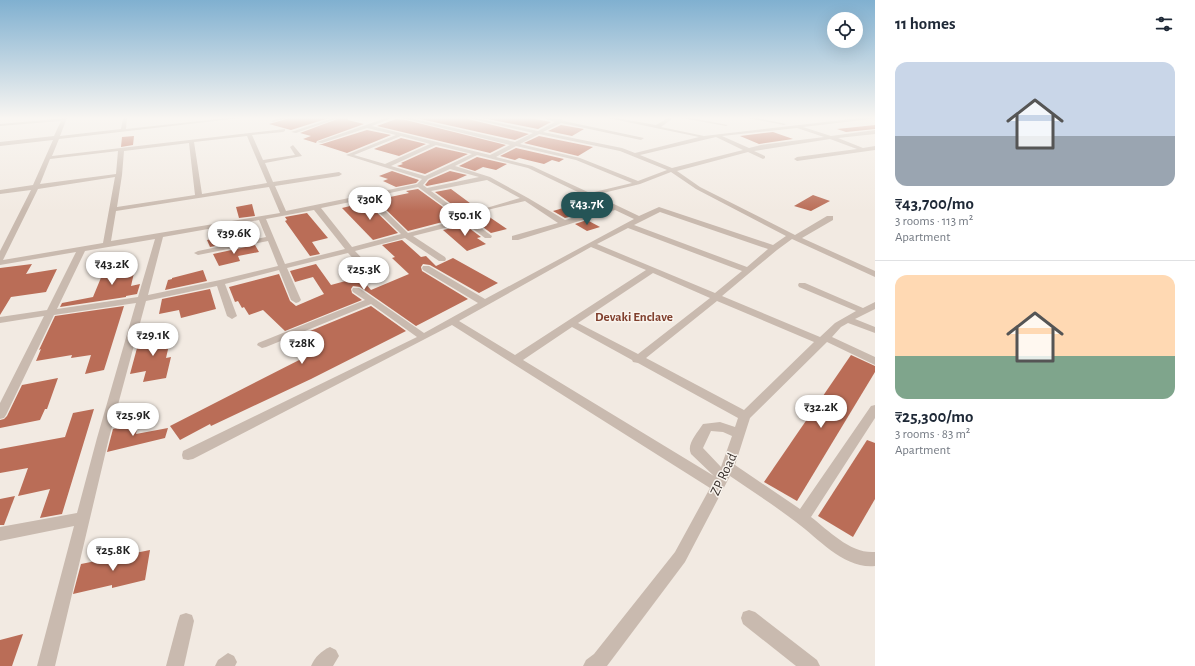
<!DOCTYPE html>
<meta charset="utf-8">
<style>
:root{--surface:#fff;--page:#f2f2f3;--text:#1f2937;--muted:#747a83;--line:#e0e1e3;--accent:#255456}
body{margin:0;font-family:"Alegreya Sans",sans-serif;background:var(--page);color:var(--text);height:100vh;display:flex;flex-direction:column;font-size:15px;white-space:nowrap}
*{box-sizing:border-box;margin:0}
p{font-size:13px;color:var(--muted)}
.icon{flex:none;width:22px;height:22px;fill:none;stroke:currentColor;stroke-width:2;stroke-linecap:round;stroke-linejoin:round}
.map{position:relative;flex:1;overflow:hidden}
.drawer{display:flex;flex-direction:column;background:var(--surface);width:320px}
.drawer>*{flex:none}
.fabs{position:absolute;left:827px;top:12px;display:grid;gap:8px}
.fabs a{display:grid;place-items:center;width:36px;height:36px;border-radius:50%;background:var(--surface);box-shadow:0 4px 16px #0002;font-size:20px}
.price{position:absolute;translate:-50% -34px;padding:0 9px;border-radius:14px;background:#fff;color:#222;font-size:13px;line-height:26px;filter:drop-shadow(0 1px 2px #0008)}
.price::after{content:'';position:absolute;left:50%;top:24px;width:12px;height:9px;margin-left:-6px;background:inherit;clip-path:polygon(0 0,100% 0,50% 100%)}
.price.selected{background:var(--accent);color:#fff}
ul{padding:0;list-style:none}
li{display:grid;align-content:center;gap:8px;height:212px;padding:0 20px}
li+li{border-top:1px solid var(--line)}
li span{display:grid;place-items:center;height:124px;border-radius:12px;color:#555}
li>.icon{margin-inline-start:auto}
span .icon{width:72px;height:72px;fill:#fffc;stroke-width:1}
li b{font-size:17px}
h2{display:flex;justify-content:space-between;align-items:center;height:48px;padding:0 20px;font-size:17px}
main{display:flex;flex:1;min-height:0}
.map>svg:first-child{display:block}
.building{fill:#ba6d57}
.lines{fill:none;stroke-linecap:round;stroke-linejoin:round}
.minor{fill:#c9baaf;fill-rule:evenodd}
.labels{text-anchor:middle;stroke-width:3;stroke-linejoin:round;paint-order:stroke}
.neighbourhood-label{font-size:13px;font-weight:bold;fill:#803f2d;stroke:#f9f4ee}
.near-street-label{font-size:14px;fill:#39302c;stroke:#f9f4ee}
</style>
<main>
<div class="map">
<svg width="875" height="666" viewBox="0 0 875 666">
<rect width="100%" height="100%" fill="#f2eae2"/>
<g class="building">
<polygon points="290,118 329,118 291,130 269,124"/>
<polygon points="340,118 348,118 348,120 364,124 317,141 316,143 303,139 311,136 300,133"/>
<polygon points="416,118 467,118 468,119 529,134 515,140"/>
<polygon points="483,118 530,118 551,122 538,129"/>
<polygon points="396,119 406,120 506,145 490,153 377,126"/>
<polygon points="561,125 584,129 572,136 548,131"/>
<polygon points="875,125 875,129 846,132 837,129"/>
<polygon points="367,130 391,135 347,153 319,144 322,144"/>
<polygon points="773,132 793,139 759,144 740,136"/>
<polygon points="134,136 133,145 121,147 122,137"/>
<polygon points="539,136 593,147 578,156 524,143"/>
<polygon points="401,138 426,144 399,156 374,149"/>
<polygon points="436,147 468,154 425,174 397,166 403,164 401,163"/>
<polygon points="516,148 564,159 559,162 552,160 544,164 519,158 515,160 500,156"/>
<polygon points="477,157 507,164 496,170 483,167 475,171 459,166"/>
<polygon points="392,171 419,180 416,183 396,187 383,181 388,179 379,176"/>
<polygon points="450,171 467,175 456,180 427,186 425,185 429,180"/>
<polygon points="418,189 458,218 408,231 376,200 409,193 406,191"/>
<polygon points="451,189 482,212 507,229 491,233 435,192"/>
<polygon points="813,195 830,201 811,211 794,206"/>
<polygon points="587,201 600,208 565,218 553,211"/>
<polygon points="366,202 398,233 373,240 342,208"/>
<polygon points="252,204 255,216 239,218 236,207"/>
<polygon points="307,213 328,238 312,242 320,254 310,256 285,221 287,220 285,217"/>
<polygon points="587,220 600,227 587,231 575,224"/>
<polygon points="465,225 481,237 477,238 486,244 467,251 443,230"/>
<polygon points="245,229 251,239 210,247 207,240 221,237 219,235"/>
<polygon points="402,240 421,257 426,256 436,266 453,258 498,283 479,293 430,265 423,264 421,267 422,271 468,299 416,326 360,287 353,286 351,289 352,293 362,300 285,331 263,310 249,315 244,307 242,308 238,301 235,302 229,287 279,274 290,301 296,306 324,294 313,277 295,282 290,271 316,264 331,285 360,277 371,290 409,274 392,258 395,257 382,245"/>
<polygon points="255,245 259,252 238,256 240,261 219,266 213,254"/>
<polygon points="32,264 26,274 57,269 46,292 11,297 0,315 0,268"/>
<polygon points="136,264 131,286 140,284 137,294 126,296 126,297 60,307 62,303 93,297 105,268"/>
<polygon points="203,270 207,281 165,290 168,280 172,279 172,278"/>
<polygon points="210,289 216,309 181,318 179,310 159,314 162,299"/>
<polygon points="124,306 104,370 85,374 91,355 71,358 72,355 36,361 41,349 39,350 55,316"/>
<polygon points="371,306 406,331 311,379 211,426 210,424 180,440 170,426 311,354 293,338"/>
<polygon points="172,332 166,358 171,357 166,378 143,382 146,371 130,374 140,337"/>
<polygon points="851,355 875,366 875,372 797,501 764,482"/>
<polygon points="58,378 47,409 45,409 40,420 0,428 0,420 4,419 7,416 22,385"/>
<polygon points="94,409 62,514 40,518 50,489 18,496 28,468 0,473 0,449 65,437 73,413"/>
<polygon points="138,424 136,434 168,428 165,438 107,452 113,429"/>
<polygon points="867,440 875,443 875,499 853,537 818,516"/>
<polygon points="15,496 4,525 0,525 0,499"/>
<polygon points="150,550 145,580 112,588 112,585 73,594 81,564"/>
<polygon points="23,634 12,666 0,666 0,640"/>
</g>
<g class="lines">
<g class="minor">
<path d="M67 118 60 136 121 129 123 118H127L126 129 227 118H241L59 139 52 156 285 129V131L283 132 252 135 263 160 295 155 290 147 293 145 302 156 265 163 273 182 339 172 342 174 339 176 275 186 286 211 417 184 422 179 346 155 396 135 367 128 322 143 317 142 386 118H392L372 126 490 155 510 145 402 118H410L515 142 533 133 468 118H476L538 131 555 122 543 118 562 119 564 121 644 138 641 140 561 123 543 132 622 148 635 153 699 137 608 118H617L656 125 668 118H673L661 127 704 136 859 118H873L871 119 803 127 831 136 875 130V134L838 138 863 148 875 146V150L797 161 794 159 797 157 857 149 830 139 754 151 765 156V158L763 159 748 152 677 171 700 187 795 235 827 216H833V220L802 238 875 271V277L792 239 777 250 722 296 820 337 835 323 856 311 799 287 798 285 799 283H805L863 308 875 302V309L855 319 875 327V333L848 323 841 327 832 337 875 357V365L827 342 750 418 735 465 800 509 871 406 875 405V418L811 517C829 531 851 554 875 552V566C844 569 819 539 796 522 775 506 752 491 730 476L685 562 607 666H583L586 660 594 654 675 552 710 488 452 325 193 459 188 460 183 459 182 455 183 451 417 337 371 304 266 347 262 348 257 345 258 343 365 300 353 292 352 290 353 288H359L424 333 478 303 423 270 422 268 423 266H429L485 299 634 219 615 210 518 240H512V236L558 223 525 201 483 211V209L520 198 487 180 431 191 492 236 491 238H485L465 223 413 236 445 257 446 259 445 261H439L405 238 355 251 378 275 379 277 378 279H372L348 253 287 268 301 300 299 302 296 303 291 300 279 270 225 284 237 316 232 319 227 316 217 286 146 301 109 438 55 666H37L74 526 0 541V527L77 513 97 438 136 303 54 315 6 415 4 418 0 419V403L44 316 0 323V317L47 310 76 252 0 265V251L31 190 0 194V190L33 185 53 140 0 146V142L54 136 61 121 0 126V124ZM797 128 824 137 761 145 749 148 722 136ZM539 134 620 151 667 170 638 181 580 158 520 144ZM247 136 267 183 202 194 194 142ZM401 136 430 144 385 164 354 155ZM716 137 743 150 672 168 640 155ZM189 143 195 195 117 207 122 175 124 151ZM436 145 472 154 425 176 391 166ZM516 146 576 160 632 183 590 193 532 166 496 157ZM118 151 116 174 40 184 50 159ZM477 155 528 168 609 207 565 220 528 198 490 177 455 166ZM450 169 479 177 427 188 423 185 428 179ZM671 172 696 189 786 236 773 245 659 207 639 216 595 195 640 184ZM115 177 103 243 3 260 38 189ZM269 187 280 213 111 241 116 211ZM418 187 461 219 408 233 371 197ZM365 199 401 234 352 247 321 208ZM314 210 345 249 285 264 266 219ZM660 212 768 249 747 267 634 225ZM259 220 266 237 198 251 194 253 198 255 268 241 278 266 220 280 148 295 163 237ZM628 228 742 271 715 293 597 244ZM155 239 138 297 57 309 85 251ZM591 247 646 270 515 355 459 321ZM653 273 710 298 638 354 578 323ZM717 301 814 342 744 410 646 358ZM572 327 632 360 633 362 638 363 738 418 735 427 720 422 703 424C698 432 686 444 691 454L714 476 523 360ZM711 431 723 432 732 436 721 467 703 448Z"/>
<polygon points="280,118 287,118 273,122 271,121"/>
<polygon points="333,118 339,118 296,133 291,132"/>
<polygon points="681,118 691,118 728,125 726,126"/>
<polygon points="747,118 757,118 786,124 784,125"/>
<polygon points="749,610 755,612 817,660 820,666 796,666 743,624 741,618 743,612"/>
<polygon points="186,613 192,615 194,621 184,666 166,666 178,621 180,615"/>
<path d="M330 647 336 650 339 656 333 666H311C315 657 321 651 330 647Z"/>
<polygon points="228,653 234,656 237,662 235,666 215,666 218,660"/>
</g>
</g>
<linearGradient id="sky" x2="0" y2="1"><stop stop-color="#80b0d0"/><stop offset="0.56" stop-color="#f9f6f2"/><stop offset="1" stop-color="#f9f6f2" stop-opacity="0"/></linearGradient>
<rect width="875" height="211" fill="url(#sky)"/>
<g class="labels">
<g class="neighbourhood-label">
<text x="634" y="321">Devaki Enclave</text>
</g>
<g class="near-street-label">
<text transform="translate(723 474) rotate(-65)" y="5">ZP Road</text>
</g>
</g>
</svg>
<div class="fabs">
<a><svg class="icon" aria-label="locate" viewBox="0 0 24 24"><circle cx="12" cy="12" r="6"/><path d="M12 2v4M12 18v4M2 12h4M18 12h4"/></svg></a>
</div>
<b class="price" style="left:370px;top:221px">₹30K</b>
<b class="price selected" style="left:587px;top:226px">₹43.7K</b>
<b class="price" style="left:465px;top:237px">₹50.1K</b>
<b class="price" style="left:234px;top:255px">₹39.6K</b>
<b class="price" style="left:112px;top:286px">₹43.2K</b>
<b class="price" style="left:364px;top:291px">₹25.3K</b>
<b class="price" style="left:153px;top:357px">₹29.1K</b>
<b class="price" style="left:302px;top:365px">₹28K</b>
<b class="price" style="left:821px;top:429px">₹32.2K</b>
<b class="price" style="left:133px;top:437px">₹25.9K</b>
<b class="price" style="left:113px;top:572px">₹25.8K</b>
</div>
<section class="drawer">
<h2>11 homes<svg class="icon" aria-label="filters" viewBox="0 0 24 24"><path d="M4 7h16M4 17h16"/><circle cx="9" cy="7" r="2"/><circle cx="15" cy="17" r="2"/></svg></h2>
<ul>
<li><span style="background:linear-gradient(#c9d6e8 60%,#9aa5b1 0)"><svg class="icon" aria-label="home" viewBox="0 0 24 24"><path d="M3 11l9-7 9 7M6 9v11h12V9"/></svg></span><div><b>₹43,700/mo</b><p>3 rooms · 113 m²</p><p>Apartment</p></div></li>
<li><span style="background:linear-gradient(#ffd9b3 65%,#7fa58c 0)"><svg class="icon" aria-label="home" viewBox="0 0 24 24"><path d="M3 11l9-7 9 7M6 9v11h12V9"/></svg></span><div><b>₹25,300/mo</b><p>3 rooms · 83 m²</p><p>Apartment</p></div></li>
</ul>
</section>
</main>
